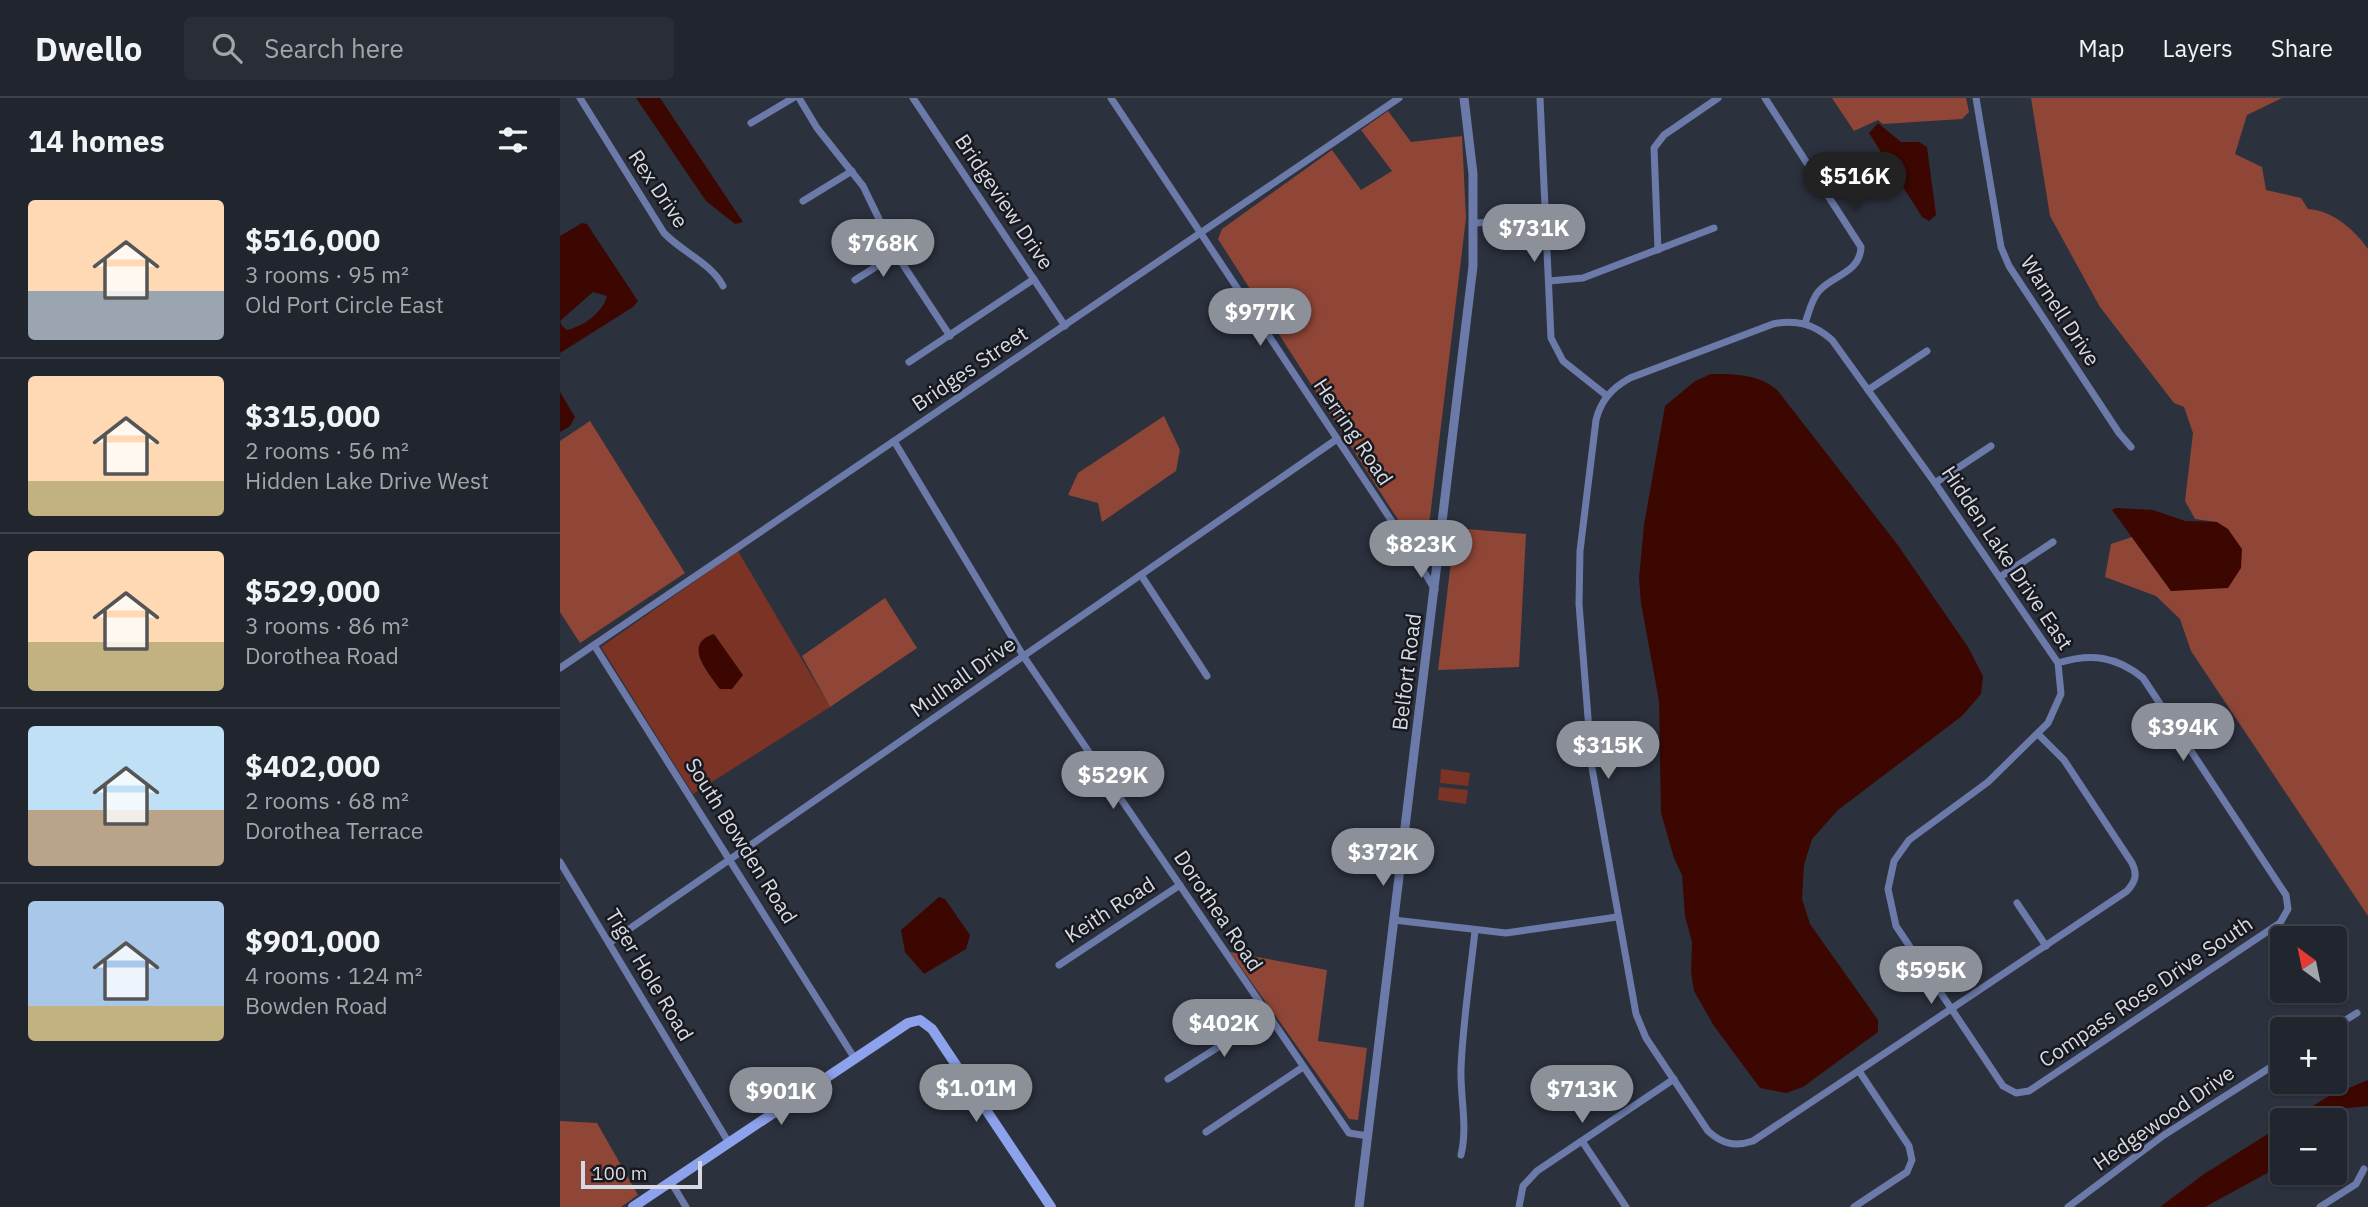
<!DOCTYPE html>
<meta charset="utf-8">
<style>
:root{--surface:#21252e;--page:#292d36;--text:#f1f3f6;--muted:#a2a5aa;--line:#3e424a;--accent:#8c9099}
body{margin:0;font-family:"IBM Plex Sans",sans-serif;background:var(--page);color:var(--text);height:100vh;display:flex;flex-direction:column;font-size:26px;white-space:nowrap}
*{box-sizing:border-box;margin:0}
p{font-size:23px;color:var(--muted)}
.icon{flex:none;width:38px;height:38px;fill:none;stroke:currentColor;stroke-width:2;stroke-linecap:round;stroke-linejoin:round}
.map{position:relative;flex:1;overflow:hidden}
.sheet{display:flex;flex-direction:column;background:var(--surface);width:560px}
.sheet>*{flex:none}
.needle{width:46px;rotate:327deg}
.fabs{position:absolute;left:1710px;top:828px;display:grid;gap:14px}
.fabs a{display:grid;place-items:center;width:77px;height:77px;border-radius:7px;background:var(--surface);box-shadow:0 2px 5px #0004,0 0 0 2px var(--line);font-size:35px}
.scale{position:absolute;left:21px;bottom:18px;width:121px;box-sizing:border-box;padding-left:7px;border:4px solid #d7dae3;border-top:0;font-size:19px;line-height:24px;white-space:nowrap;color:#d7dae3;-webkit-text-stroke:5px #17191f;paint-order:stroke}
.price{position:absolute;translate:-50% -60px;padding:0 16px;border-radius:24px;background:var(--accent);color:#fff;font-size:23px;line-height:46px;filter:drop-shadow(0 2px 4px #0008)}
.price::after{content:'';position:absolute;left:50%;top:42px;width:21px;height:16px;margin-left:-10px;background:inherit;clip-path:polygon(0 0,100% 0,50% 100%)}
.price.on{background:#222;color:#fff}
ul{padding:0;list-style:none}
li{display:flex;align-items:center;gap:21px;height:175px;padding:0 28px}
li+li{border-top:2px solid var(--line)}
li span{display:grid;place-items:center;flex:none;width:196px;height:140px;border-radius:7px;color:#555}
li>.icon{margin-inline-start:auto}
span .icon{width:84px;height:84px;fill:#fffc;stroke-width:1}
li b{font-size:30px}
h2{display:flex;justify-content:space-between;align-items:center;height:84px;padding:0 28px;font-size:30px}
header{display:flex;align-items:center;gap:42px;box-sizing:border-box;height:98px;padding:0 35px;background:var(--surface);border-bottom:2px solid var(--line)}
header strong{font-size:33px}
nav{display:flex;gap:38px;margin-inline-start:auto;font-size:24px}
.search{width:490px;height:63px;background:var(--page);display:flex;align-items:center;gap:18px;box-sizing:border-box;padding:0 24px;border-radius:7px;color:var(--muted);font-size:26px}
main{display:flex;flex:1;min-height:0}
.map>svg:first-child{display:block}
.green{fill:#7a3325}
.forest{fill:#904636}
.water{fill:#3d0701;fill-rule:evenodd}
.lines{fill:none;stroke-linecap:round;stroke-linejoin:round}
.minor{stroke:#6b7aa8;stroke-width:7}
.tertiary{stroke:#6b7aa8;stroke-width:9}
.secondary{stroke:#8ca2ec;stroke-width:10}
.labels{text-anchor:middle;stroke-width:5;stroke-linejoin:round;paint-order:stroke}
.street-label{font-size:21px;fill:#d7dae3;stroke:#17191f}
</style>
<header>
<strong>Dwello</strong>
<div class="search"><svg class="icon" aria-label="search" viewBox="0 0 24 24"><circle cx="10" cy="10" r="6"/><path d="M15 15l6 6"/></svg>Search here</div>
<nav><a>Map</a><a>Layers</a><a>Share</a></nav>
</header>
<main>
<section class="sheet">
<h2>14 homes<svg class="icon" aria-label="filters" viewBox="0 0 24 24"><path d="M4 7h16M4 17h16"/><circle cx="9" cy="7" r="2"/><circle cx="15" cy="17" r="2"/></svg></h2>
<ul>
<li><span style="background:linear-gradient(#ffd9b3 65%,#9aa5b1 0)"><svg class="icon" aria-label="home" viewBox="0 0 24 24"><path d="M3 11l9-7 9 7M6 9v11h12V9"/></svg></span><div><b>$516,000</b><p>3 rooms · 95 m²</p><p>Old Port Circle East</p></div></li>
<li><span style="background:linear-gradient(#ffd9b3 75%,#c2b280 0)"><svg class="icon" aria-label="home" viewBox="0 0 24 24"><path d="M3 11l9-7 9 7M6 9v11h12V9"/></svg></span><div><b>$315,000</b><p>2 rooms · 56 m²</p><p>Hidden Lake Drive West</p></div></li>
<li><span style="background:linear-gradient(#ffd9b3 65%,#c2b280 0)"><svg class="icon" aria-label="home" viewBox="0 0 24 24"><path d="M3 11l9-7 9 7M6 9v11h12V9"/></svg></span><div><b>$529,000</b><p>3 rooms · 86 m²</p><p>Dorothea Road</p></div></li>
<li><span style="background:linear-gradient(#bfe0f5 60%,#b9a48a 0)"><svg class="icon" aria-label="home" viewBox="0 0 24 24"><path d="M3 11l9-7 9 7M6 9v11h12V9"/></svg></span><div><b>$402,000</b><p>2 rooms · 68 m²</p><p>Dorothea Terrace</p></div></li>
<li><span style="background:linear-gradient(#a9c7e8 75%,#c2b280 0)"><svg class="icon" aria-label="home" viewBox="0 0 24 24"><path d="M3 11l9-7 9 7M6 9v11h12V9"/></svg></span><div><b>$901,000</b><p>4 rooms · 124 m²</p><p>Bowden Road</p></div></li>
</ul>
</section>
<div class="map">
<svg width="1808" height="1109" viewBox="0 0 1808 1109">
<rect width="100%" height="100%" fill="#2c313e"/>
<g class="green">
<polygon points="178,453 270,609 133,696 41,549"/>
<polygon points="881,671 910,675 908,688 880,685"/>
<polygon points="879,689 908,692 906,706 878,702"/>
</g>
<g class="forest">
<polygon points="1272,0 1406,0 1409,14 1402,21 1323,26 1318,22 1294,33"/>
<path d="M1471 0H1722L1687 17 1675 56 1702 69 1706 92 1741 100 1748 111C1772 112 1795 132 1808 151V818L1631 553 1620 521 1596 498 1545 479 1551 446 1572 439 1611 493 1657 424 1635 421 1625 403 1633 335 1624 309 1614 305 1540 209 1490 118Z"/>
<polygon points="828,13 851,44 902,38 906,120 868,436 857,440 849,439 658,141 662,131 772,52 801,92 832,73 801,32"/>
<polygon points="604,318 620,352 616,373 542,424 538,405 508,397 518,375"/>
<polygon points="30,323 125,475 20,545 0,514 0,343"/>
<polygon points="895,430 966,436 959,569 878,572"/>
<polygon points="325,500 357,550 270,609 242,558"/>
<polygon points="670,854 767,872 758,943 807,950 798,1022 789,1021"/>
<polygon points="0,1023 37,1025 78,1097 61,1109 0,1109"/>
</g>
<g class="water">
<polygon points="76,0 100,0 183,124 175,126 146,103"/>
<polygon points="1318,25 1341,44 1359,44 1367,49 1376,117 1369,123 1362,119 1309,35"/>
<path d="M22 125 27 126 78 203 73 209 0 255V138ZM33 194 47 198C43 214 23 229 7 232L2 228 0 223Z"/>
<path d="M1151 276C1175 276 1200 276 1218 293L1337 446 1408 549 1423 578 1421 596 1402 618 1278 712 1252 741 1244 767 1242 801 1250 826 1318 922V934L1243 989 1226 995 1200 990 1154 928 1134 893 1131 874 1132 844 1125 818 1122 777 1114 760 1101 715 1099 603 1081 505 1079 480 1084 427 1105 308 1135 283Z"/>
<polygon points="0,294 15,319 10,328 0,334"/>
<polygon points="1556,410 1593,412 1625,423 1657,424 1668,431 1682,451 1681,470 1668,490 1611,493 1552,412"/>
<path d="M154 536 183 577 172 591H160C148 574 122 546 154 536Z"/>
<polygon points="379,799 385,801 410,837 406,851 364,876 345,854 341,832"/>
<polygon points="1808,982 1808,1008 1787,1010 1766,1022 1731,1022 1767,999"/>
<polygon points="1722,1027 1722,1067 1645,1109 1600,1109 1644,1076"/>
</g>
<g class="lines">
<g class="minor">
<path d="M20 0 104 135C122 154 151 165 163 188"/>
<polyline points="239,0 257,30 303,88 336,156 390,238"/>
<polyline points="353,0 505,228"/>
<polyline points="551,0 853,455 878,464"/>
<polyline points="980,0 991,240 1003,263 1047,298"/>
<path d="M1205 0 1301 149C1300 175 1273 177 1259 193 1251 202 1249 215 1245 225"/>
<polyline points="1416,0 1441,149 1449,168 1559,335 1571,349"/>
<polyline points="191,25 233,0"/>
<polyline points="243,103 292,73"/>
<polyline points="915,125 985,121"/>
<polyline points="1098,152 1094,50 1104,37 1158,0"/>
<polyline points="295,182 336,156"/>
<polyline points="989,183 1023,180 1154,130"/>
<polyline points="349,264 474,181"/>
<polyline points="1308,292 1367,253"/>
<polyline points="334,343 464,559 789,1035 808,1038"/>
<polyline points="1375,385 1431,348"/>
<polyline points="853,455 875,492"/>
<polyline points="581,477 647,578"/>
<polyline points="1440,479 1493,444"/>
<polyline points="34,547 295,961"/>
<polyline points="0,570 839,0"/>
<path d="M1478 636 1504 662 1572 765C1578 777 1575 784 1567 793 1442 877 1318 960 1193 1043 1175 1049 1162 1046 1148 1033L1086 940 1076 916 1032 670 1019 506 1020 453 1036 322C1041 302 1052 290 1070 280L1213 226C1236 221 1254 226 1272 242L1375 385 1498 565 1501 596 1488 625 1428 684 1349 742 1334 763 1328 791 1336 828 1443 988 1456 995 1469 993 1720 825 1728 811 1726 797 1583 580C1556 558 1531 555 1498 565"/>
<polyline points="0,764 169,1045"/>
<polyline points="1457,805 1486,848"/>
<polyline points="834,822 946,835 1057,819"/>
<polyline points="49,845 777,341"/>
<polyline points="499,867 620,787"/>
<polyline points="1771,931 1797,915"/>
<polyline points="608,981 707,918"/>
<polyline points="646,1034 743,969"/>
<polyline points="1022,1043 1066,1109"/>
<path d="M901 1057C908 1028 900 999 901 970 903 924 910 878 915 833"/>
<polyline points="111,1084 126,1109"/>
<polyline points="959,1109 963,1088 977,1073 1114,981"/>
<polyline points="1294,1109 1347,1074 1352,1062 1349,1048 1299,973"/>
<polyline points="1508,1109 1604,1037 1722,962"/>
<polyline points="1760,1109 1796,1086 1804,1071"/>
</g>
<polyline class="tertiary" points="799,1109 913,168 913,76 904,0"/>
<polyline class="secondary" points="73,1109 348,925 360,922 372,931 491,1109"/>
</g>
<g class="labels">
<g class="street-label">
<text transform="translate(98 91) rotate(56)" y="7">Rex Drive</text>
<text transform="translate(444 104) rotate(56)" y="7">Bridgeview Drive</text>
<text transform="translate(1500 213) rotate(57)" y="7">Warnell Drive</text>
<text transform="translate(410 271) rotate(-34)" y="7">Bridges Street</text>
<text transform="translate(793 334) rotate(56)" y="7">Herring Road</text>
<text transform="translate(1447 460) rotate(56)" y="7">Hidden Lake Drive East</text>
<text transform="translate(847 574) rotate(-83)" y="7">Belfort Road</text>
<text transform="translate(403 579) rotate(-35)" y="7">Mulhall Drive</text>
<text transform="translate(181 743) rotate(58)" y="7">South Bowden Road</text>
<text transform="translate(550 812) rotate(-33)" y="7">Keith Road</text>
<text transform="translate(658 813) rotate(56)" y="7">Dorothea Road</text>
<text transform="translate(89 877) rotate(59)" y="7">Tiger Hole Road</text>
<text transform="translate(1586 894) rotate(-34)" y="7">Compass Rose Drive South</text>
<text transform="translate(1604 1020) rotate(-35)" y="7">Hedgewood Drive</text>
</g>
</g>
</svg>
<div class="fabs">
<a><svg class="needle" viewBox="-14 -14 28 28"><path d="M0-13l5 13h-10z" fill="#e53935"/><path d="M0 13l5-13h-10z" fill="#a2a5aa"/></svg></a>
<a>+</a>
<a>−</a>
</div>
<div class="scale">100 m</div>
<b class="price on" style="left:1295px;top:114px">$516K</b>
<b class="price" style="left:974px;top:166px">$731K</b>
<b class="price" style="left:323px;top:181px">$768K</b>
<b class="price" style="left:700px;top:250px">$977K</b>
<b class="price" style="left:861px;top:482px">$823K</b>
<b class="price" style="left:1623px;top:665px">$394K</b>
<b class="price" style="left:1048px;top:683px">$315K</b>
<b class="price" style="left:553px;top:713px">$529K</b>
<b class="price" style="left:823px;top:790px">$372K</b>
<b class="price" style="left:1371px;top:908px">$595K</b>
<b class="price" style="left:664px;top:961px">$402K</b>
<b class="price" style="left:416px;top:1026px">$1.01M</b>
<b class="price" style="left:1022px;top:1027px">$713K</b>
<b class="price" style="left:221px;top:1029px">$901K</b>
</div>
</main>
